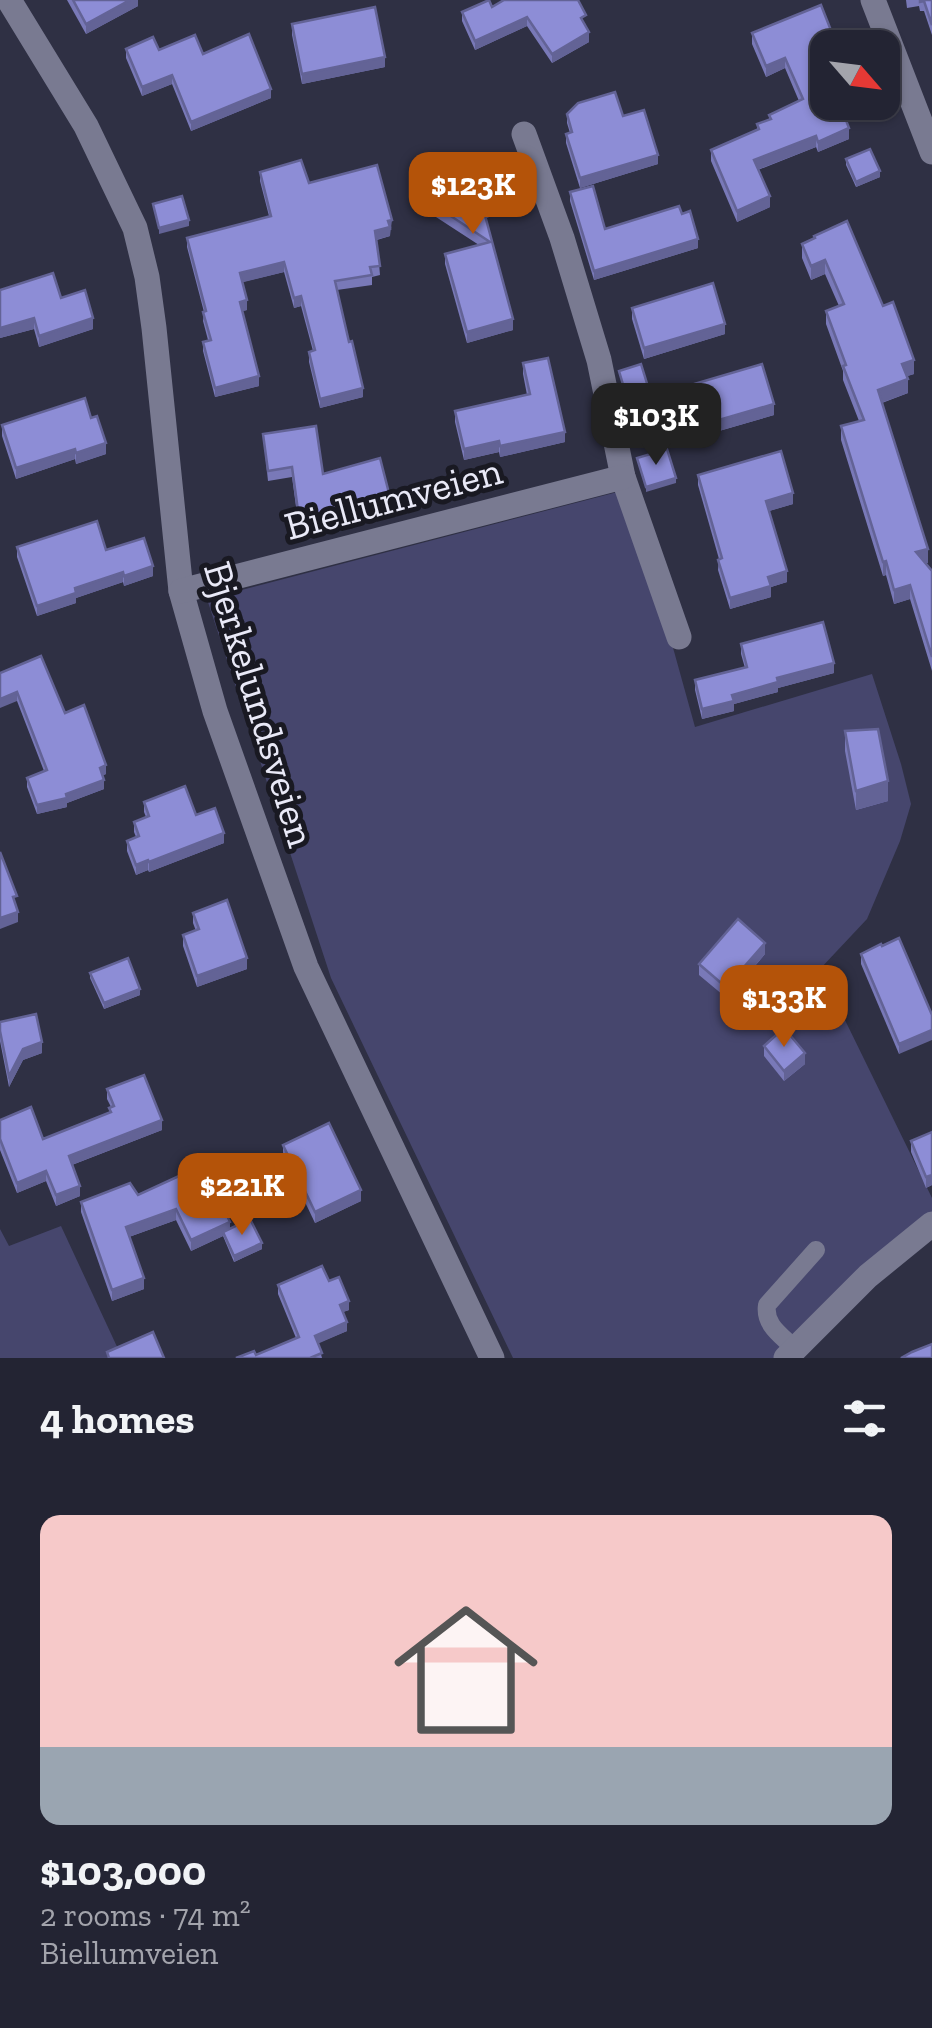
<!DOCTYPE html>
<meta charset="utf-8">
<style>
:root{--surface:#232433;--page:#2b2c3b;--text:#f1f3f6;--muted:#a3a4ac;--line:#40414e;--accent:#b45309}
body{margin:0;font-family:"Zilla Slab",serif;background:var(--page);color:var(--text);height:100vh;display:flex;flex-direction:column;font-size:38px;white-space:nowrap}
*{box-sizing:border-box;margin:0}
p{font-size:32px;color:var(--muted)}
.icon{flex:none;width:55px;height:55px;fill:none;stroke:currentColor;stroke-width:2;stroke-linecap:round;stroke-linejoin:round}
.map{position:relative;height:1358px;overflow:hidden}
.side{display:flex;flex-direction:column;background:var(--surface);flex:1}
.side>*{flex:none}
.needle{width:65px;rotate:118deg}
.tools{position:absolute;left:810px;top:30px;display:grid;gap:20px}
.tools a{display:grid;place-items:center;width:90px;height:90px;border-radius:20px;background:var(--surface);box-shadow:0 2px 8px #0004,0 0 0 2px var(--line);font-size:50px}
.price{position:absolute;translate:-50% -85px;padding:0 22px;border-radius:20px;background:var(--accent);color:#fff;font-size:32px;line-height:65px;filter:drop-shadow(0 2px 5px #0008)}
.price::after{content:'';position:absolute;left:50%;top:60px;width:30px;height:22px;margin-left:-15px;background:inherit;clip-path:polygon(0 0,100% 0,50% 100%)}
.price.current{background:#222;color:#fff}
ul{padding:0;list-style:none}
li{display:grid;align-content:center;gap:20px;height:530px;padding:0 40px}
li+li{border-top:2px solid var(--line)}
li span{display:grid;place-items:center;height:310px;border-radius:20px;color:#555}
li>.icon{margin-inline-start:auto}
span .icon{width:180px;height:180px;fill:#fffc;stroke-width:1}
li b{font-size:42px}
h2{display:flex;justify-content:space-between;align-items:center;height:120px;padding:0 40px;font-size:42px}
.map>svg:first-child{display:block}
.green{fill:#46466d}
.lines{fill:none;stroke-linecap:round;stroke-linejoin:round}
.lane{stroke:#797a91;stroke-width:18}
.street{stroke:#797a91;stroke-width:25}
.wall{fill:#7979b8}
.shaded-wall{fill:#636396}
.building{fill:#8d8dd6;stroke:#636396;stroke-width:2.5}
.labels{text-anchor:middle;stroke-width:10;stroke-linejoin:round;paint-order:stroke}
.street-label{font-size:40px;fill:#e9e9f7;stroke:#191922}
</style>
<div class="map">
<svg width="932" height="1358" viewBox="0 0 932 1358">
<rect width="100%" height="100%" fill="#2f3044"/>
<g class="green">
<polygon points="629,489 695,727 872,674 901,764 911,804 900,841 867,919 820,969 932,1198 932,1220 781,1358 513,1358 331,978 207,599"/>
<polygon points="61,1226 119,1351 110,1358 0,1358 0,1229 9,1246"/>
</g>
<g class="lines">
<path class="lane" d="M794 1348C781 1335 764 1325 767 1305L816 1250"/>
<g class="street">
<polyline points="9,0 86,126 135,228 147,277 154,328 181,591 215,711 306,967 492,1358"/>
<polyline points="873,0 932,152"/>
<polyline points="524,134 562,238 599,360 623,477 679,637"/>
<polyline points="181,591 623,477"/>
<polyline points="786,1358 868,1276 932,1224"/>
</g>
</g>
<g class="wall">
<polygon points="67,0 138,0 138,6 86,34"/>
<polygon points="906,0 932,0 932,35 924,11 920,11 919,6 907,8"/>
<polygon points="492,7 586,24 585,25 589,42 552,63 527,26 475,50 462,21 462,12"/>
<polygon points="292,24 385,67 302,84 292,35"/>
<polygon points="752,33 834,48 828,48 828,51 817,56 849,139 818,152 816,147 758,170 770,207 737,222 711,161 711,150 757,130 757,124 769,119 769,115 799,101 785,68 766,77 752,44"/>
<polygon points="126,49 203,54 271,98 191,131 172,84 142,96 126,58"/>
<polygon points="567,114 623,116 658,164 580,188 566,143 566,134 570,133 567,123"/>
<polygon points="846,159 880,177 856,187 846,165"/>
<polygon points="453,163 484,177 519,207 486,218 513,330 467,343 445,264 445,254 479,245 416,204 416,193"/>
<polygon points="260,172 309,183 392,229 390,230 390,236 377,240 380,275 372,277 372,285 337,290 363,397 320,408 309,362 309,352 313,351 301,306 294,308 284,272 242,282 247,310 242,311 259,386 215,397 203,351 203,342 208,340 203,321 204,312 187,247 187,238 269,216 260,181"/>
<polygon points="570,192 605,229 682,214 698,248 594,280 570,201"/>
<polygon points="802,244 883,306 914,374 907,376 908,393 882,403 928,563 926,563 932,571 932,671 910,599 894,604 886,575 883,576 841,440 841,426 859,421 843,380 843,371 826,324 826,311 839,306 825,274 811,280 802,258"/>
<polygon points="0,290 61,298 93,329 39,347 34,329 0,338"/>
<polygon points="632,308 725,334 644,359 632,319"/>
<polygon points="523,363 565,442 500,457 499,452 464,460 455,422 455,411 527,395 523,374"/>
<polygon points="670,391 774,415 681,442 670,402"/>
<polygon points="91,418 106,454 76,464 75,459 16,479 2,436 2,425"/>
<polygon points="263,434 323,474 391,511 300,536 292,477 268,481"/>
<polygon points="698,475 793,504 769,511 787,582 771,587 771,597 730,609 718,570 719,559 698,485"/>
<polygon points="17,547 106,550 153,576 124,586 123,582 76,598 76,603 37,616 17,557"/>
<polygon points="741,644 834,673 778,688 778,692 734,704 734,711 702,719 695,690 695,680 745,668 741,654"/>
<polygon points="0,673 65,713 106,774 103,775 104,789 67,803 67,807 37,814 27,787 27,778 44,771 17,701"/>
<polygon points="845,731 888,801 856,810 845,751"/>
<polygon points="144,802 196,815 224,843 149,872 148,870 136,875 127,851 127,841 136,837 134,832 134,822 146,817 144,812"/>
<polygon points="193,913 247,969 197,987 183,946 183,935 196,931 193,923"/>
<polygon points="765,954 750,972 753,985 735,1005 699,975 699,964"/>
<polygon points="861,954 932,1015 899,1054 861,964"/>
<polygon points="90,973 140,995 104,1009 90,978"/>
<polygon points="0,1022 42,1053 23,1060 9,1087 0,1041"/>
<polygon points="764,1046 805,1064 784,1081 764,1056"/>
<polygon points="107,1089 162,1130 72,1165 80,1196 56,1206 46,1181 17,1193 0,1150 0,1120 43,1139 109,1113 111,1107 107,1099"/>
<polygon points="932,1132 932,1185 926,1188 911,1152 911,1141"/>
<polygon points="283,1145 361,1201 315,1223 283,1156"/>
<polygon points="138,1195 230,1229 262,1249 234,1262 223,1236 191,1251 176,1220 129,1237 144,1289 112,1301 81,1212 81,1202"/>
<polygon points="329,1281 349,1310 343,1312 347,1331 318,1343 322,1358 256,1355 296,1338 278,1294 278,1285"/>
</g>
<g class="shaded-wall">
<polygon points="130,0 138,0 138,6 86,34 86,24"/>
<polygon points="527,17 527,26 475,50 475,41"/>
<polygon points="589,32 589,42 552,63 552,54"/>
<polygon points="834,38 834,48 828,48 828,51 813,57 813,47"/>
<polygon points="385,57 385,67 302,84 302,74"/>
<polygon points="785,58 785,68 766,77 766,66"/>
<polygon points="172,75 172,84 142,96 142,87"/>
<polygon points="271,89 271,98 191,131 191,122"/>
<polygon points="849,128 849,139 818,152 818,142"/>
<polygon points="816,136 816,147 754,171 754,160"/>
<polygon points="658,155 658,164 580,188 580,178"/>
<polygon points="880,171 880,177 856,187 856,182"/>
<polygon points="519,196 519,207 483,219 483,208"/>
<polygon points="770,196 770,207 737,222 737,211"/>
<polygon points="189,220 189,226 159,234 159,228"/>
<polygon points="392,220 390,236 375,240 375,231"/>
<polygon points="698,239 698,248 594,280 594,271"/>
<polygon points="825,260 825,274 811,280 811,266"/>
<polygon points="284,262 284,272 240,283 240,273"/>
<polygon points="301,296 301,306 294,308 294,298"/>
<polygon points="247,300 247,310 240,312 240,302"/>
<polygon points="34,318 34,329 0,338 0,328"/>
<polygon points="93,318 93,329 39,347 39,336"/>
<polygon points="513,319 513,330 467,343 467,332"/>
<polygon points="725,324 725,334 644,359 644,348"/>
<polygon points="914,360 914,374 902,378 902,364"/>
<polygon points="259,376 259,386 215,397 215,388"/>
<polygon points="908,379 908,393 878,404 878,390"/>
<polygon points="363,388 363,397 320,408 320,399"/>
<polygon points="649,390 649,396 627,403 627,398"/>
<polygon points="774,404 774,415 681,442 681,431"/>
<polygon points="565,432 565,442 500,457 500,446"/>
<polygon points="499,441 499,452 464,460 464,449"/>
<polygon points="106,443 106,454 76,464 76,453"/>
<polygon points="75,449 75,459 16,479 16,468"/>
<polygon points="676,478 676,483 646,492 646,487"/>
<polygon points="793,493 793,504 766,512 766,501"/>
<polygon points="391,501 391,511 300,536 300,525"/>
<polygon points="928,549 928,563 916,566 916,552"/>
<polygon points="886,561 886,575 883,576 883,562"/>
<polygon points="153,566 153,576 124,586 124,576"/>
<polygon points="787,571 787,582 771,587 771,597 730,609 730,598 768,577"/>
<polygon points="123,572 123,582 76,598 76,603 37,616 37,606 75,588"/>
<polygon points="910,585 910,599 894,604 894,590"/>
<polygon points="834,663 834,673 778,688 778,692 734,704 734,711 702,719 702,709 732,695 777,678"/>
<polygon points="17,692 17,701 0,708 0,699"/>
<polygon points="106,765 106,774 100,777 100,768"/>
<polygon points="104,780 104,789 67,803 67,807 37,814 37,805"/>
<polygon points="888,781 888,801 856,810 856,791"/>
<polygon points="224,833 224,843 149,872 149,862"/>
<polygon points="148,860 148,870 136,875 136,865"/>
<polygon points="18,912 18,922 0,929 0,918"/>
<polygon points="765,943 765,954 744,978 744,967"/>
<polygon points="247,958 247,969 197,987 197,976"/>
<polygon points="753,975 753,985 735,1005 735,995"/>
<polygon points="140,989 140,995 104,1009 104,1003"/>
<polygon points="932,1030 932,1040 899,1054 899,1044"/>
<polygon points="42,1042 42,1053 23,1060 9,1087 9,1076 23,1049"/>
<polygon points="805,1053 805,1064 784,1081 784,1071"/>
<polygon points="162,1120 162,1130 69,1166 69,1156"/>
<polygon points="46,1171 46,1181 17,1193 17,1183"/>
<polygon points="932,1175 932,1185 926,1188 926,1177"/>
<polygon points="80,1186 80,1196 56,1206 56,1195"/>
<polygon points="361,1190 361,1201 315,1223 315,1212"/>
<polygon points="176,1209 176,1220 126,1238 126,1227"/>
<polygon points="230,1222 230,1232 223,1232 223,1236 191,1251 191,1240"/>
<polygon points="262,1243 262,1249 234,1262 234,1256"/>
<polygon points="144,1278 144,1289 112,1301 112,1290"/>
<polygon points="349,1301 349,1310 340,1313 340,1305"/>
<polygon points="347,1322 347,1331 315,1345 315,1336"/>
</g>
<g class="building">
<polygon points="73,0 130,0 86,24"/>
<polygon points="489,0 492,7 504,0 578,0 586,15 581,18 589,32 552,54 527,17 475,41 462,12"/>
<polygon points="920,0 932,0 932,25 924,1 920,2"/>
<polygon points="821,5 834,38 813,47 828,83 828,102 839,102 849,128 818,142 816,136 754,160 770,196 737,211 711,150 759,129 757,124 771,119 769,115 803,99 785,58 766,66 752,33"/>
<polygon points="375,7 385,57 302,74 292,24"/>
<polygon points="249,34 271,89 191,122 172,75 142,87 126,49 153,37 159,50 195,35 203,54"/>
<polygon points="615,92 623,116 644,110 658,155 580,178 566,134 572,132 567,114 578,103"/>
<polygon points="870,149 880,171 856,182 846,159"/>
<polygon points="441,155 453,163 456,159 484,177 510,168 519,196 483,208 513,319 467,332 445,254 490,242 416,193"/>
<polygon points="301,160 309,183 377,165 392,220 388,221 390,227 375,231 380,266 370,267 372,275 335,281 349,342 352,341 363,388 320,399 309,352 315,350 301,296 294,298 284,262 240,273 247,300 240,302 259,376 215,388 203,342 211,340 203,312 206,311 187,238 271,216 260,172"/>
<polygon points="593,186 605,229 679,206 682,214 690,211 698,239 594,271 570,192"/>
<polygon points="182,196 189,220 159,228 153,204"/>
<polygon points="847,221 883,306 893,302 914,360 902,364 908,379 878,390 928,549 916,552 932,571 932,657 910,585 894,590 886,561 883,562 841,426 864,420 843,366 846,365 826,311 844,304 825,260 811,266 802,244 815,238 814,236"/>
<polygon points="53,273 61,298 85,290 93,318 39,336 34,318 0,328 0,290"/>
<polygon points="713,283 725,324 644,348 632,308"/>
<polygon points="548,358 565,432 500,446 499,441 464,449 455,411 530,394 523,363"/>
<polygon points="641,364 649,390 627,398 619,371"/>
<polygon points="762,364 774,404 681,431 670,391"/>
<polygon points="85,398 91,418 97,416 106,443 76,453 75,449 16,468 2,425"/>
<polygon points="316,426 323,474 380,458 391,501 300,525 292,467 268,471 263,434"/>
<polygon points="667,449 676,478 646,487 637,458"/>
<polygon points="781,451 793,493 766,501 787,571 768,577 771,586 730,598 718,560 722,558 698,475"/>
<polygon points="97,521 106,550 144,538 153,566 124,576 123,572 75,588 76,593 37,606 17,547"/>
<polygon points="823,622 834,663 777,678 778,682 732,695 734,701 702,709 695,680 747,667 741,644"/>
<polygon points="41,656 65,713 84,705 106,765 100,768 104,780 66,794 67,798 37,805 27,778 47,770 17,692 0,699 0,673"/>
<polygon points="878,729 888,781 856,791 845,731"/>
<polygon points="185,786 196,815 215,808 224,833 149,862 148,860 136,865 127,841 139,836 134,822 149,816 144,802"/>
<polygon points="0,852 17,896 13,897 18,912 0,918"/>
<polygon points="227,900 247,958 197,976 183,935 199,929 193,913"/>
<polygon points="738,919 765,943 744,967 753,975 735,995 699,964"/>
<polygon points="899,938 932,1015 932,1030 899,1044 861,954 881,944 882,946"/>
<polygon points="128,958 140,989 104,1003 90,973"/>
<polygon points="36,1014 42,1042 23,1049 9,1076 0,1031 0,1022"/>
<polygon points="784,1028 805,1053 784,1071 764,1046"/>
<polygon points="144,1075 162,1120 69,1156 80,1186 56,1195 46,1171 17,1183 0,1139 0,1120 31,1107 43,1139 111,1112 109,1108 114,1106 107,1089"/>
<polygon points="329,1123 361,1190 315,1212 283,1145"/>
<polygon points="932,1132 932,1175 926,1177 911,1141"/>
<polygon points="203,1165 230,1222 191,1240 176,1209 126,1227 144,1278 112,1290 81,1202 130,1183 138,1195"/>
<polygon points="250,1219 262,1243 234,1256 223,1232"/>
<polygon points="322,1266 329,1281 339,1277 349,1301 340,1305 347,1322 315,1336 322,1353 310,1358 236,1358 254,1351 256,1355 299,1337 278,1285"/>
<polygon points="153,1332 164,1358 109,1358 107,1352"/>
<polygon points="932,1344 932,1358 901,1358 912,1352"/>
</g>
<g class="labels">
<g class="street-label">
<text transform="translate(393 498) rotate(-15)" y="14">Biellumveien</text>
<text transform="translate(260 704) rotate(73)" y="14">Bjerkelundsveien</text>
</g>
</g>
</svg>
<div class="tools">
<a><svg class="needle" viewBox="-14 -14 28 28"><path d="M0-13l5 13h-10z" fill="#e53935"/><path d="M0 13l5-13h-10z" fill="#a3a4ac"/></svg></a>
</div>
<b class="price" style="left:473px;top:237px">$123K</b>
<b class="price current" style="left:656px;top:468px">$103K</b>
<b class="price" style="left:784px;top:1050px">$133K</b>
<b class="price" style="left:242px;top:1238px">$221K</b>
</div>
<section class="side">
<h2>4 homes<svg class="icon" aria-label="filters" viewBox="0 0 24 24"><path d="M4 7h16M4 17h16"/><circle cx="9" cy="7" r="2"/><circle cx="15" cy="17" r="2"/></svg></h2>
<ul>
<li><span style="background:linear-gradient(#f6c9c9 75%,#9aa5b1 0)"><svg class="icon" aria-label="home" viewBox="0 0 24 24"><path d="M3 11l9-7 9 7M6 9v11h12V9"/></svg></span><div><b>$103,000</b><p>2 rooms · 74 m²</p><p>Biellumveien</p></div></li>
</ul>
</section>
